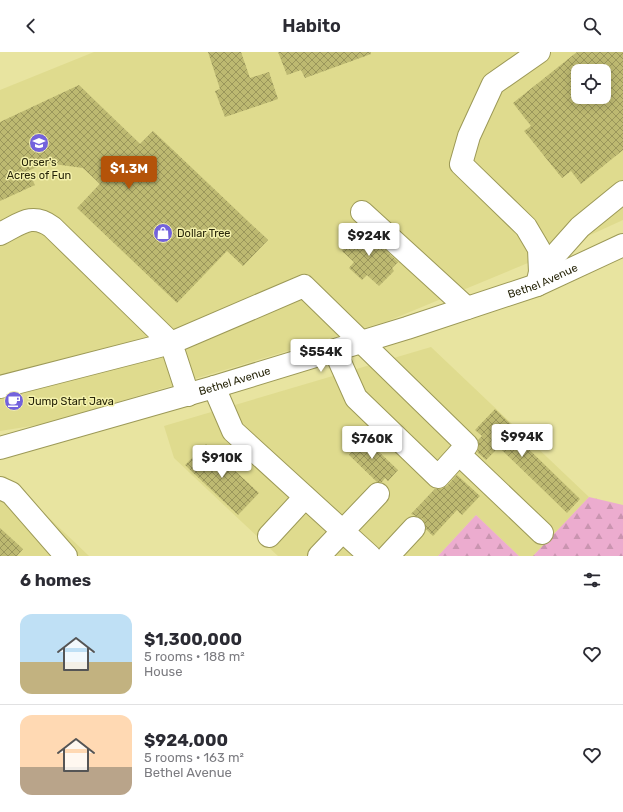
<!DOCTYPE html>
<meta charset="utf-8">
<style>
:root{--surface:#fff;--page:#f7f7f7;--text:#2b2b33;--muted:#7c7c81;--line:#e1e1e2;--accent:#b45309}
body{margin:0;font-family:Rubik,sans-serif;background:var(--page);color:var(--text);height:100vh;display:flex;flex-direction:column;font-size:15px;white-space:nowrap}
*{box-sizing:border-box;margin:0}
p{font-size:13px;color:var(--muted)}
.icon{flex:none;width:22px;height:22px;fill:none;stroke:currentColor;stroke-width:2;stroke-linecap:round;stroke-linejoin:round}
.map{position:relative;height:504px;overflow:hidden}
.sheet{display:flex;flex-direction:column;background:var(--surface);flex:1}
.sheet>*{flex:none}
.controls{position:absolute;left:571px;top:12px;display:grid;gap:8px}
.controls a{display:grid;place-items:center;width:40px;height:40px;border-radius:8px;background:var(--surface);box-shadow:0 2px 10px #0003;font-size:20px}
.price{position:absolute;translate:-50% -34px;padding:0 9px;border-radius:4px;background:#fff;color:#222;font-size:13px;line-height:26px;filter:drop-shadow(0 1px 2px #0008)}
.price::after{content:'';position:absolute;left:50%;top:24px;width:12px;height:9px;margin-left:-6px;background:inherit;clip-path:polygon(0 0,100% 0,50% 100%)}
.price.active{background:var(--accent);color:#fff}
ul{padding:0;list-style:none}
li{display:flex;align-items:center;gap:12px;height:100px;padding:0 20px}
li+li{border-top:1px solid var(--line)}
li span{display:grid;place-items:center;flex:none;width:112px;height:80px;border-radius:12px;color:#555}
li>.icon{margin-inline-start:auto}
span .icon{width:48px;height:48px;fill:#fffc;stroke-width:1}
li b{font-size:17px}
h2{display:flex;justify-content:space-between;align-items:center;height:48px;padding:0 20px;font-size:17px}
header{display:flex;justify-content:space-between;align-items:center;height:52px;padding:0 20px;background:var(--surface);font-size:18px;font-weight:600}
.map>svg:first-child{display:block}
.built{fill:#dfdb8e;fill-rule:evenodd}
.forest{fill:url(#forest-firs)}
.building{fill:url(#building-cross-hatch);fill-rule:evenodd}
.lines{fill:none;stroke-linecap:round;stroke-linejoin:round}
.minor-casing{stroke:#9c9957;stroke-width:24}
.major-casing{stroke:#9c9957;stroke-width:24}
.minor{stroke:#fff;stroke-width:22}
.major{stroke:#fff;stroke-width:22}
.labels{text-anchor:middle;stroke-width:3;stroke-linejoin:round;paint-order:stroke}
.poi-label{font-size:11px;fill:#272509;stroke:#f5f2ad;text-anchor:start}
.street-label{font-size:11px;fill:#272509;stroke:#f5f2ad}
</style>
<header><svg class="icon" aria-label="back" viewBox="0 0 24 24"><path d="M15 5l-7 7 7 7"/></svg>Habito<svg class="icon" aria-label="search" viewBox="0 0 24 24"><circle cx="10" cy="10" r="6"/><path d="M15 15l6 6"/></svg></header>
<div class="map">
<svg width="623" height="504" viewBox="0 0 623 504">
<defs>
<pattern id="forest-firs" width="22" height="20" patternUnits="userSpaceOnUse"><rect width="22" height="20" fill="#ecaccf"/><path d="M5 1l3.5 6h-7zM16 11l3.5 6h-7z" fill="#ca94b0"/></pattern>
<pattern id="building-cross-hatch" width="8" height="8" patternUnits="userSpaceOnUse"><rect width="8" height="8" fill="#bdb971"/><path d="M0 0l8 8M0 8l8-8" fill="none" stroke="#9a965b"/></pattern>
</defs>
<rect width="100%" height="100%" fill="#e8e4a0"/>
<g class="built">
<path d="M94 0H623V168L540 206 388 269 44 372 0 379V38ZM578 19H604V45H578Z"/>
<polygon points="431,295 589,445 533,504 519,504 476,463 438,504 278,504 174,406 164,374"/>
<polygon points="5,424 89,504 0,504 0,425"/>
</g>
<g class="forest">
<polygon points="589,445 623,453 623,504 533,504"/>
<polygon points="476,463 519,504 438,504"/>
</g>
<g class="building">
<polygon points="208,0 241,0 250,26 269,20 278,47 225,65 215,39 220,37"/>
<polygon points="278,0 371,0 371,2 305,26 301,18 287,23"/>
<path d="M577 0H623V98L581 132 571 119 562 126 524 79 531 74 513 51ZM578 19H604V45H578Z"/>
<polygon points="79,33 140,92 153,79 268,188 243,214 227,199 177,251 77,156 100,132 83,116 46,111 28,119 35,133 0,149 0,70"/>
<polygon points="358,173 398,210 392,216 394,219 379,234 367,223 362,228 349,216 354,210 342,199 349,192 345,188"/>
<polygon points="21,343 23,351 9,355 9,346"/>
<polygon points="495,357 516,377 512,381 580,447 567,461 499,395 486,408 477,400 479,395 478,388 482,384 475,378"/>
<polygon points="360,382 398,418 388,429 385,426 382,430 377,430 349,403 354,397 349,392"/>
<polygon points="206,392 259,441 238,463 185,413"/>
<polygon points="457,423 480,444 462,463 457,458 433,484 426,477 423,467 411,462 435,437 441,437 447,434"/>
<polygon points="0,476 23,497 17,504 0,504"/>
</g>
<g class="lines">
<g class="minor-casing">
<g id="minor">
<polyline points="362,160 467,256"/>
<path d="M0 182C20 172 32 160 52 175L171 291 0 335"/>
<polyline points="540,220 580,175 623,140"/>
<polyline points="537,233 540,220 539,197 526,175 461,112 469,84 493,32 539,0"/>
<polyline points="214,335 233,379 370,504"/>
<polyline points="188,343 171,291 304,234 467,393 438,425 356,346 335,299"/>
<polyline points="459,402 542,481"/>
<polyline points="0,436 11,441 66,504"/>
<polyline points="269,484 305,445"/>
<polyline points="319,504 378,442"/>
<polyline points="388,504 414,476"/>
</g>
</g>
<g class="major-casing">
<g id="major">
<path id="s1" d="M0 396 214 335 407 276 537 233 623 193"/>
</g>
</g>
<use href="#minor" class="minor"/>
<use href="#major" class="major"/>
</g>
<defs>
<g id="school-disc" transform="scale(1)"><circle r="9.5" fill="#7362dc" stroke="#f5f2ad"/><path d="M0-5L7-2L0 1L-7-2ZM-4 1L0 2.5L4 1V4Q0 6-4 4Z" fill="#fff"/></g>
<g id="shop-disc" transform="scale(1)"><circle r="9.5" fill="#7362dc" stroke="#f5f2ad"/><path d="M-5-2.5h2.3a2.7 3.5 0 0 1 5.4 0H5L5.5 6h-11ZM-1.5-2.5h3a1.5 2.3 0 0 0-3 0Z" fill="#fff"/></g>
<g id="cafe-disc" transform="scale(1)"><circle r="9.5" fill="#7362dc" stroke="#f5f2ad"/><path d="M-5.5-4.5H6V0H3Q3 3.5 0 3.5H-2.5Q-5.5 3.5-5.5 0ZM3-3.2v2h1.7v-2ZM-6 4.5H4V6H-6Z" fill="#fff"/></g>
</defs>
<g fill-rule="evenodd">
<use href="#school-disc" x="39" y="91"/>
<use href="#shop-disc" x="163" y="181"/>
<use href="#cafe-disc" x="14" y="349"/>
</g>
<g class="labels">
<g class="poi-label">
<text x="39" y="114" text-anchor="middle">Orser's<tspan x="39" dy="13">Acres of Fun</tspan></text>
<text x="177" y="185">Dollar Tree</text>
<text x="28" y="353">Jump Start Java</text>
</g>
<g class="street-label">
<text dy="4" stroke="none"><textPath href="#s1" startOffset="568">Bethel Avenue</textPath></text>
<text dy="4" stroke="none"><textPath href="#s1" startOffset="244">Bethel Avenue</textPath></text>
</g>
</g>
</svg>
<div class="controls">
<a><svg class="icon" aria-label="locate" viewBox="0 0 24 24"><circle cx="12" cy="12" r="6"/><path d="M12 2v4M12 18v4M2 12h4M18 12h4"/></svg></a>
</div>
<b class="price active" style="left:129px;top:138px">$1.3M</b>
<b class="price" style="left:369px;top:205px">$924K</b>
<b class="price" style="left:321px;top:321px">$554K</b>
<b class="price" style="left:522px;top:406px">$994K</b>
<b class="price" style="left:372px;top:408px">$760K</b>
<b class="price" style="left:222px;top:427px">$910K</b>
</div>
<section class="sheet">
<h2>6 homes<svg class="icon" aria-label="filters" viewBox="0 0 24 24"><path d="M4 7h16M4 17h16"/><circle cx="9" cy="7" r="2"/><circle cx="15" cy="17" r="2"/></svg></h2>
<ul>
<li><span style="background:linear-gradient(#bfe0f5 60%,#c2b280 0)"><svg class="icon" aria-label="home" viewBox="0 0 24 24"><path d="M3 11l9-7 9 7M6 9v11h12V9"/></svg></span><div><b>$1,300,000</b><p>5 rooms · 188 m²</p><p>House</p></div><svg class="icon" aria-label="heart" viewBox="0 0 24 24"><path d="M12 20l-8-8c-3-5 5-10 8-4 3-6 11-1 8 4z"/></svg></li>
<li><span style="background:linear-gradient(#ffd9b3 65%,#b9a48a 0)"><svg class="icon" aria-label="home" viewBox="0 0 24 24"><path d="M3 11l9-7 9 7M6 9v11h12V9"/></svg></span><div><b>$924,000</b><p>5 rooms · 163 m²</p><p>Bethel Avenue</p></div><svg class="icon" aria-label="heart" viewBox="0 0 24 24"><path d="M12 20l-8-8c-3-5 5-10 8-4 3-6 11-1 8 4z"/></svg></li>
</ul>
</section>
